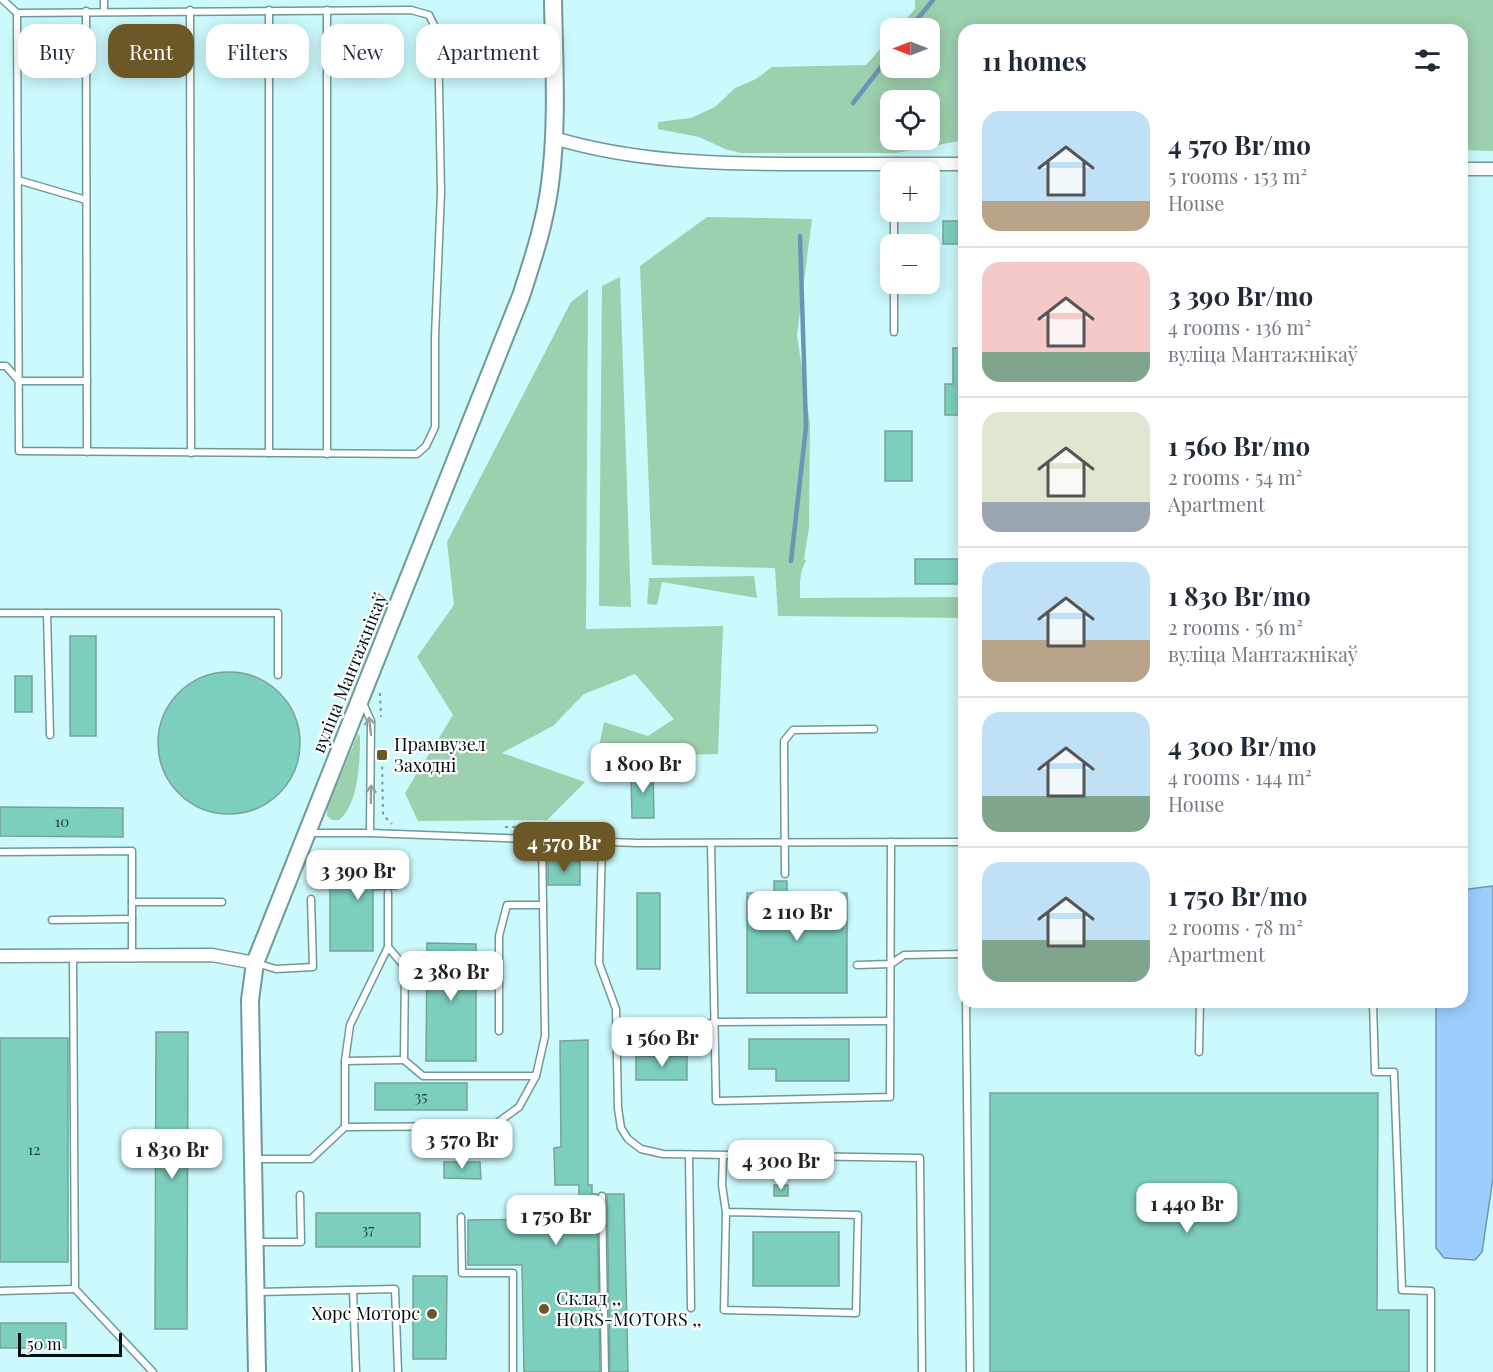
<!DOCTYPE html>
<meta charset="utf-8">
<style>
:root{--surface:#fff;--page:#f2f2f3;--text:#1f2937;--muted:#747a83;--line:#e0e1e3;--accent:#6c5826}
body{margin:0;font-family:"Playfair Display",serif;background:var(--page);color:var(--text);height:100vh;display:flex;flex-direction:column;font-size:22px;white-space:nowrap}
*{box-sizing:border-box;margin:0}
p{font-size:20px;color:var(--muted)}
.icon{flex:none;width:33px;height:33px;fill:none;stroke:currentColor;stroke-width:2;stroke-linecap:round;stroke-linejoin:round}
.map{position:relative;flex:1;overflow:hidden}
.drawer{position:absolute;left:958px;top:24px;width:510px;height:984px;display:flex;flex-direction:column;background:var(--surface);border-radius:18px;box-shadow:0 3px 15px #0003}
.drawer>*{flex:none}
.banner{position:absolute;left:18px;top:24px;width:570px;height:54px;display:flex;gap:12px}
.needle{width:39px;rotate:270deg}
.controls{position:absolute;left:880px;top:18px;display:grid;gap:12px}
.controls a{display:grid;place-items:center;width:60px;height:60px;border-radius:12px;background:var(--surface);box-shadow:0 3px 15px #0003;font-size:30px}
.scale{position:absolute;left:18px;bottom:15px;width:104px;box-sizing:border-box;padding-left:6px;border:3px solid #010e10;border-top:0;font-size:16px;line-height:21px;white-space:nowrap;color:#010e10;-webkit-text-stroke:4px #fff;paint-order:stroke}
.price{position:absolute;translate:-50% -51px;padding:0 14px;border-radius:12px;background:#fff;color:#222;font-size:20px;line-height:39px;filter:drop-shadow(0 2px 3px #0008)}
.price::after{content:'';position:absolute;left:50%;top:36px;width:18px;height:14px;margin-left:-9px;background:inherit;clip-path:polygon(0 0,100% 0,50% 100%)}
.price.active{background:var(--accent);color:#fff}
ul{padding:0;list-style:none}
li{display:flex;align-items:center;gap:18px;height:150px;padding:0 24px}
li+li{border-top:2px solid var(--line)}
li span{display:grid;place-items:center;flex:none;width:168px;height:120px;border-radius:18px;color:#555}
li>.icon{margin-inline-start:auto}
span .icon{width:72px;height:72px;fill:#fffc;stroke-width:1}
li b{font-size:26px}
h2{display:flex;justify-content:space-between;align-items:center;height:72px;padding:0 24px;font-size:26px}
.pill{padding:0 21px;border-radius:18px;background:var(--surface);box-shadow:0 3px 15px #0003;font-size:21px;line-height:54px}
.pill.active{background:var(--accent);color:#fff}
.map>svg:first-child{display:block}
.green{fill:#9dd0ae;fill-rule:evenodd}
.water{fill:#9bcefd;stroke:#6d94b6;stroke-width:1.5}
.lines{fill:none;stroke-linecap:round;stroke-linejoin:round}
.stream{stroke:#6d94b6;stroke-width:4.5}
.building{fill:#7dcfbd;stroke:#79a298;stroke-width:1.5}
.lane-casing{stroke:#6e999c;stroke-width:9}
.street-casing{stroke:#6e999c;stroke-width:15}
.secondary-casing{stroke:#6e999c;stroke-width:20}
.path{stroke:#799a9d;stroke-width:2;stroke-dasharray:3 4.5;stroke-linecap:butt}
.lane{stroke:#fff;stroke-width:6}
.street{stroke:#fff;stroke-width:12}
.secondary{stroke:#fff;stroke-width:16}
.oneway{stroke:#999f9f}
.poi-dot{fill:#6c5826;stroke:#fff;stroke-width:2}
.labels{text-anchor:middle;stroke-width:4.5;stroke-linejoin:round;paint-order:stroke}
.number-label{font-size:15px;fill:#203e3b}
.street-label{font-size:18px;fill:#010e10;stroke:#fff}
.poi-label{font-size:18px;fill:#010e10;stroke:#fff;text-anchor:start}
</style>
<div class="map">
<svg width="1493" height="1372" viewBox="0 0 1493 1372">
<rect width="100%" height="100%" fill="#cbf9fc"/>
<g class="green">
<path d="M915 0H1493V151L1463 150 1462 30H964V140L896 153H741L725 149 699 137 658 129V122L691 118 715 107 735 88 756 79 772 67 866 65 891 37V68H930V28H898L915 9ZM891 100H930V140H891Z"/>
<path d="M707 217 812 219 797 335 810 424 809 528 804 559 806 561C799 572 800 585 800 598L964 597V618L778 616 775 568 652 565 640 266Z"/>
<polygon points="620,277 631,607 599,606 602,286"/>
<polygon points="588,289 586,629 723,626 718,754 597,757 604,722 648,736 674,719 635,674 584,694 553,726 502,753 585,782 547,820 418,821 405,793 453,715 417,657 454,605 447,542 571,302"/>
<polygon points="754,576 757,598 662,582 657,605 647,604 649,578"/>
<path d="M358 734 360 736C360 760 359 804 339 820H332L327 816V808Z"/>
</g>
<polygon class="water" points="1493,886 1493,1178 1482,1252 1475,1260 1444,1258 1436,1248 1436,1002 1462,1002 1463,894 1469,889"/>
<g class="lines">
<g class="stream">
<polyline points="910,28 933,0"/>
<polyline points="853,103 891,54"/>
<polyline points="791,561 806,427 800,236"/>
</g>
</g>
<g class="building">
<rect x="943" y="221" width="21" height="23"/>
<polygon points="953,348 964,348 964,415 945,415 945,384 953,384"/>
<rect x="885" y="431" width="27" height="50"/>
<rect x="915" y="559" width="49" height="25"/>
<rect x="70" y="636" width="26" height="100"/>
<circle cx="229" cy="743" r="71"/>
<rect x="15" y="676" width="17" height="36"/>
<polygon points="641,766 653,766 654,818 632,818 631,777 642,777"/>
<polygon points="0,807 123,808 123,837 0,836"/>
<polygon points="402,860 402,876 397,876 397,889 373,890 373,951 330,951 330,873 332,867 340,861"/>
<polygon points="548,860 580,861 580,885 548,885"/>
<polygon points="774,881 787,881 787,893 847,893 847,993 747,993 747,893 774,893"/>
<rect x="637" y="893" width="23" height="76"/>
<polygon points="427,943 476,944 476,1061 426,1061"/>
<polygon points="156,1032 188,1032 187,1329 155,1329"/>
<rect x="0" y="1038" width="68" height="224"/>
<polygon points="749,1039 849,1039 849,1081 776,1081 776,1069 749,1069"/>
<polygon points="588,1040 588,1185 592,1185 592,1194 597,1194 600,1372 524,1372 522,1265 468,1265 468,1220 579,1219 579,1185 555,1185 554,1148 561,1147 560,1041"/>
<rect x="636" y="1056" width="51" height="24"/>
<rect x="375" y="1083" width="92" height="27"/>
<polygon points="990,1093 1378,1093 1377,1310 1409,1310 1409,1372 990,1372"/>
<polygon points="444,1162 480,1162 481,1179 444,1178"/>
<rect x="774" y="1185" width="14" height="11"/>
<polygon points="607,1194 624,1194 628,1372 610,1372"/>
<rect x="316" y="1213" width="104" height="34"/>
<rect x="753" y="1232" width="86" height="54"/>
<polygon points="413,1276 447,1276 446,1359 413,1359"/>
<rect x="0" y="1323" width="66" height="25"/>
</g>
<g class="lines">
<g class="lane-casing">
<g id="lane">
<polyline points="3,0 17,13 411,10 429,15 438,33 441,192 435,337 435,427 426,446 417,454 19,451 17,13"/>
<polyline points="104,10 104,0"/>
<polyline points="190,10 191,453"/>
<polyline points="269,10 269,453"/>
<polyline points="327,10 327,454"/>
<polyline points="86,11 87,452"/>
<polyline points="18,180 86,200"/>
<polyline points="894,244 894,212"/>
<polyline points="894,332 894,284"/>
<polyline points="0,366 6,366 19,381 87,381"/>
<polyline points="0,613 278,613 278,675"/>
<polyline points="47,613 50,735"/>
<polyline points="363,703 371,721 370,833"/>
<polyline points="308,833 370,833 637,843 964,842"/>
<polyline points="602,842 599,963 616,1009 618,1108 621,1128 628,1139 641,1149 663,1154 920,1158 922,1372"/>
<polyline points="711,843 716,1101 890,1097 891,842"/>
<polyline points="0,852 132,851 132,955"/>
<polyline points="785,874 784,741 793,730 874,729"/>
<polyline points="388,893 388,947 350,1025 345,1061 345,1127 493,1126 519,1107 536,1076 545,1036 542,840"/>
<polyline points="132,902 222,902"/>
<polyline points="52,920 132,919"/>
<polyline points="388,947 405,967 404,1060 423,1076 536,1076"/>
<polyline points="73,956 75,1289 153,1372"/>
<polyline points="256,963 276,969 313,967 311,899"/>
<polyline points="857,965 891,964 904,955 964,954"/>
<polyline points="966,1002 970,1372"/>
<polyline points="1373,1002 1375,1072 1394,1072 1402,1290 1431,1291 1431,1372"/>
<polyline points="499,1031 499,936 507,905 543,905"/>
<polyline points="617,1032 684,1034 714,1022 890,1021"/>
<polyline points="1199,1052 1200,1002"/>
<polyline points="345,1061 404,1060"/>
<polyline points="689,1155 691,1308"/>
<polyline points="723,1156 722,1185 726,1212 724,1310 856,1313 858,1215 726,1212"/>
<polyline points="255,1159 311,1159 345,1127"/>
<polyline points="602,1196 605,1372"/>
<polyline points="461,1217 462,1273 513,1273 513,1372"/>
<polyline points="255,1242 301,1242 300,1195"/>
<polyline points="353,1290 356,1372"/>
<polyline points="0,1291 75,1289"/>
<polyline points="257,1292 395,1289 398,1372"/>
</g>
</g>
<g class="street-casing">
<g id="street">
<path d="M554 138C634 162 717 164 799 164 854 164 909 164 964 164"/>
<polyline points="1462,169 1493,169"/>
<polyline points="0,956 212,955 255,963"/>
</g>
</g>
<g class="secondary-casing">
<path id="secondary" d="M257 1372 250 1000 255 963 521 296C533 259 545 223 550 184 558 124 554 61 553 0"/>
</g>
<g class="path">
<polyline points="380,693 381,717"/>
<polyline points="382,759 383,815 392,824"/>
<polyline points="505,827 601,827"/>
</g>
<use href="#lane" class="lane"/>
<use href="#street" class="street"/>
<use href="#secondary" class="secondary"/>
</g>
<defs><path id="oneway-shaft" d="M-6 0H5M1.5-3L5.5 0L1.5 3" fill="none" stroke-width="1.6" stroke-linecap="round" stroke-linejoin="round" transform="scale(1.5)"/></defs>
<g class="oneway">
<use href="#oneway-shaft" transform="translate(370 726) rotate(-97)"/>
<use href="#oneway-shaft" transform="translate(371 794) rotate(-89)"/>
</g>
<g class="poi-dot">
<rect x="376" y="749" width="12" height="12" rx="3"/>
<circle cx="544" cy="1309" r="6"/>
<circle cx="432" cy="1314" r="6"/>
</g>
<g class="labels">
<g class="number-label">
<text x="62" y="827">10</text>
<text x="421" y="1102">35</text>
<text x="34" y="1155">12</text>
<text x="368" y="1235">37</text>
</g>
<g class="street-label">
<text transform="translate(350 673) rotate(-68)" y="6">вуліца Мантажнікаў</text>
</g>
<g class="poi-label">
<text x="394" y="751">Прамвузел<tspan x="394" dy="21">Заходні</tspan></text>
<text x="556" y="1305">Склад ,,<tspan x="556" dy="21">HORS-MOTORS ,,</tspan></text>
<text x="420" y="1320" text-anchor="end">Хорс Моторс</text>
</g>
</g>
</svg>
<div class="controls">
<a><svg class="needle" viewBox="-14 -14 28 28"><path d="M0-13l5 13h-10z" fill="#e53935"/><path d="M0 13l5-13h-10z" fill="#747a83"/></svg></a>
<a><svg class="icon" aria-label="locate" viewBox="0 0 24 24"><circle cx="12" cy="12" r="6"/><path d="M12 2v4M12 18v4M2 12h4M18 12h4"/></svg></a>
<a>+</a>
<a>−</a>
</div>
<div class="scale">50 m</div>
<b class="price" style="left:643px;top:794px">1 800 Br</b>
<b class="price active" style="left:564px;top:873px">4 570 Br</b>
<b class="price" style="left:358px;top:901px">3 390 Br</b>
<b class="price" style="left:797px;top:942px">2 110 Br</b>
<b class="price" style="left:451px;top:1002px">2 380 Br</b>
<b class="price" style="left:662px;top:1068px">1 560 Br</b>
<b class="price" style="left:462px;top:1170px">3 570 Br</b>
<b class="price" style="left:172px;top:1180px">1 830 Br</b>
<b class="price" style="left:781px;top:1191px">4 300 Br</b>
<b class="price" style="left:1187px;top:1234px">1 440 Br</b>
<b class="price" style="left:556px;top:1246px">1 750 Br</b>
<div class="banner">
<a class="pill">Buy</a>
<a class="pill active">Rent</a>
<a class="pill">Filters</a>
<a class="pill">New</a>
<a class="pill">Apartment</a>
</div>
<section class="drawer">
<h2>11 homes<svg class="icon" aria-label="filters" viewBox="0 0 24 24"><path d="M4 7h16M4 17h16"/><circle cx="9" cy="7" r="2"/><circle cx="15" cy="17" r="2"/></svg></h2>
<ul>
<li><span style="background:linear-gradient(#bfe0f5 75%,#b9a48a 0)"><svg class="icon" aria-label="home" viewBox="0 0 24 24"><path d="M3 11l9-7 9 7M6 9v11h12V9"/></svg></span><div><b>4 570 Br/mo</b><p>5 rooms · 153 m²</p><p>House</p></div></li>
<li><span style="background:linear-gradient(#f6c9c9 75%,#7fa58c 0)"><svg class="icon" aria-label="home" viewBox="0 0 24 24"><path d="M3 11l9-7 9 7M6 9v11h12V9"/></svg></span><div><b>3 390 Br/mo</b><p>4 rooms · 136 m²</p><p>вуліца Мантажнікаў</p></div></li>
<li><span style="background:linear-gradient(#dfe7d0 75%,#9aa5b1 0)"><svg class="icon" aria-label="home" viewBox="0 0 24 24"><path d="M3 11l9-7 9 7M6 9v11h12V9"/></svg></span><div><b>1 560 Br/mo</b><p>2 rooms · 54 m²</p><p>Apartment</p></div></li>
<li><span style="background:linear-gradient(#bfe0f5 65%,#b9a48a 0)"><svg class="icon" aria-label="home" viewBox="0 0 24 24"><path d="M3 11l9-7 9 7M6 9v11h12V9"/></svg></span><div><b>1 830 Br/mo</b><p>2 rooms · 56 m²</p><p>вуліца Мантажнікаў</p></div></li>
<li><span style="background:linear-gradient(#bfe0f5 70%,#7fa58c 0)"><svg class="icon" aria-label="home" viewBox="0 0 24 24"><path d="M3 11l9-7 9 7M6 9v11h12V9"/></svg></span><div><b>4 300 Br/mo</b><p>4 rooms · 144 m²</p><p>House</p></div></li>
<li><span style="background:linear-gradient(#bfe0f5 65%,#7fa58c 0)"><svg class="icon" aria-label="home" viewBox="0 0 24 24"><path d="M3 11l9-7 9 7M6 9v11h12V9"/></svg></span><div><b>1 750 Br/mo</b><p>2 rooms · 78 m²</p><p>Apartment</p></div></li>
</ul>
</section>
</div>
